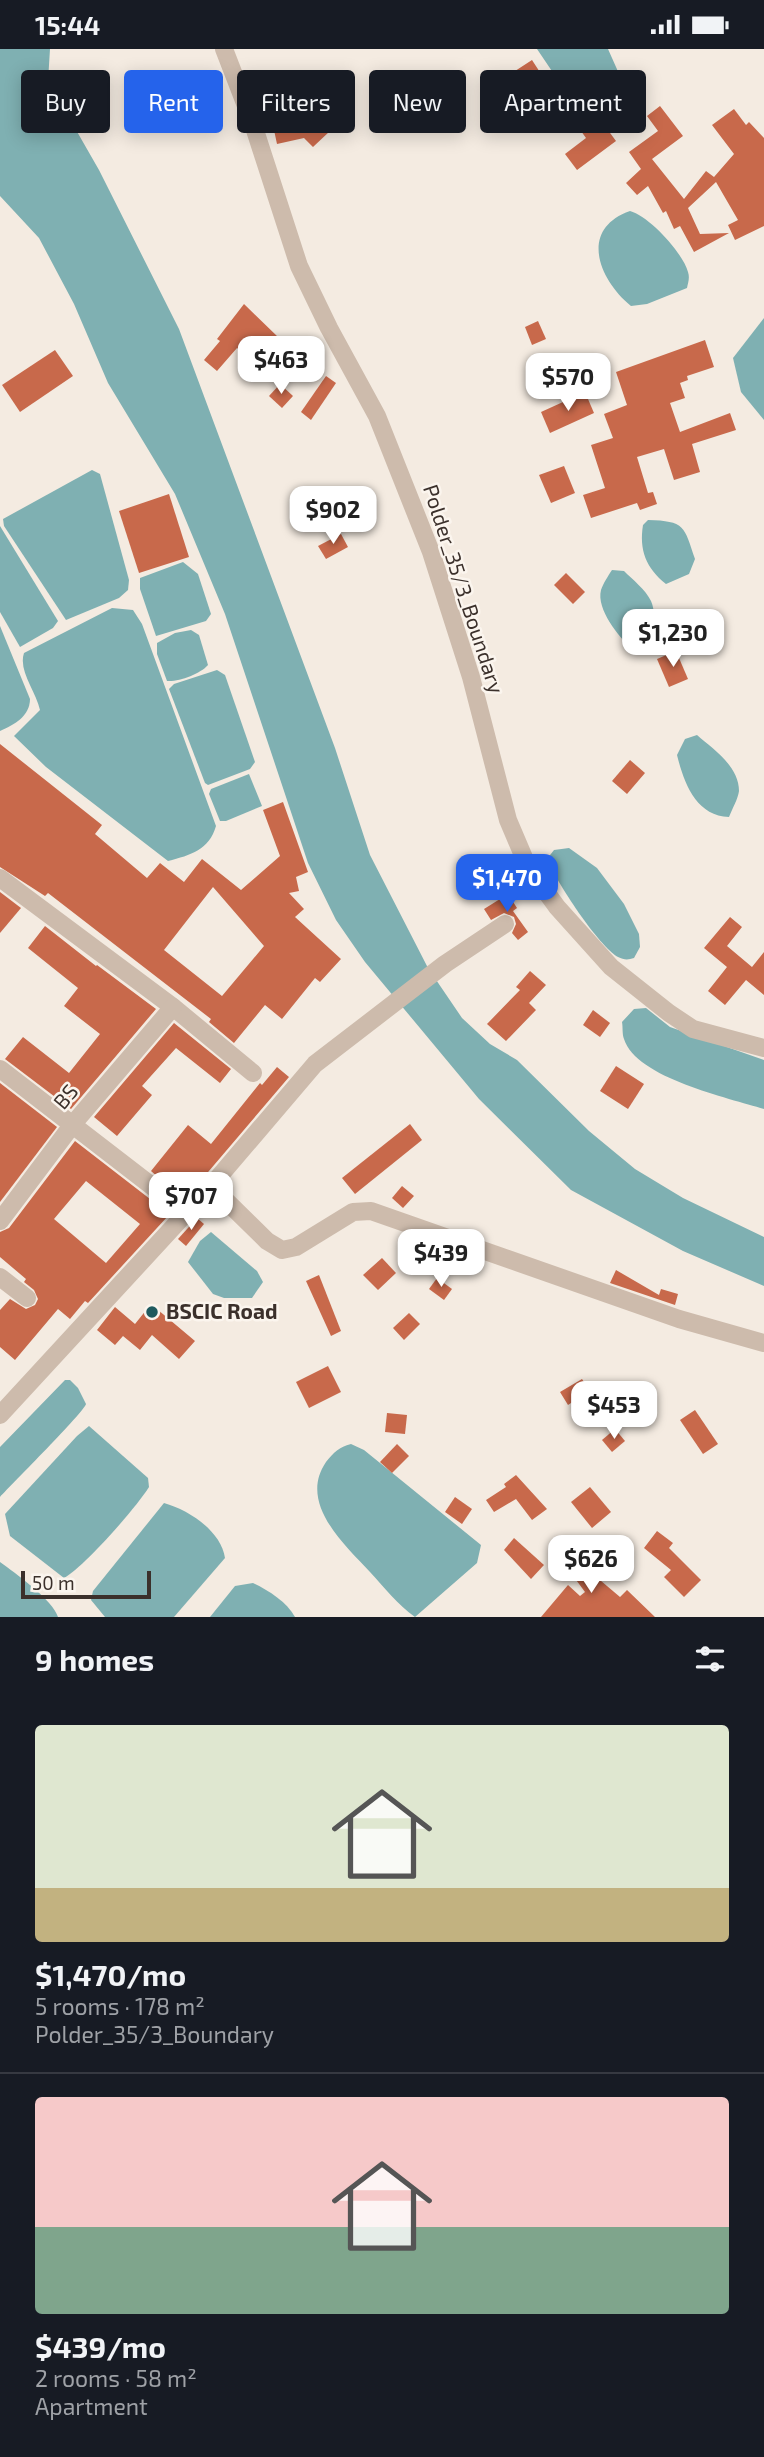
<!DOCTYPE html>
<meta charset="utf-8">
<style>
:root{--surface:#171b24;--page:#242831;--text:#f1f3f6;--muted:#9ea1a6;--line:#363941;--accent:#2563eb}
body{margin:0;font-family:"Exo 2",sans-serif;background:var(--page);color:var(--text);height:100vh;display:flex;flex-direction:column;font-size:26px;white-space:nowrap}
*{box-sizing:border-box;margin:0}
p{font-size:23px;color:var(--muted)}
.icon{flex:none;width:38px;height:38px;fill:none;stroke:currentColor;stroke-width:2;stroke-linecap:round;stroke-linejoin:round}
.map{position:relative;height:1568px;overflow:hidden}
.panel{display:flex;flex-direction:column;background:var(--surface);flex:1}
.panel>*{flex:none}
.top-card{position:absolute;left:21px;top:21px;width:723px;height:63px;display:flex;gap:14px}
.scale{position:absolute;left:21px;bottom:18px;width:130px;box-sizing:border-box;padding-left:7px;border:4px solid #3b302b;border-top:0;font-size:19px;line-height:24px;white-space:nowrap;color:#3b302b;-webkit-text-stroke:5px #fbf5ee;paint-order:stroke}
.price{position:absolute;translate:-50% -60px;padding:0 16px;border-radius:14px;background:#fff;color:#222;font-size:23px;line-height:46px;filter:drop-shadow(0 2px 4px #0008)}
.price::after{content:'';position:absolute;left:50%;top:42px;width:21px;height:16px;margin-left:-10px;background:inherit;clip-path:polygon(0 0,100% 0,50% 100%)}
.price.current{background:var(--accent);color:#fff}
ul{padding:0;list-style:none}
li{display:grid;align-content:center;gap:14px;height:371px;padding:0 35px}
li+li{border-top:2px solid var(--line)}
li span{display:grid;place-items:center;height:217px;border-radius:7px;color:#555}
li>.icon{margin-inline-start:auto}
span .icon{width:126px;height:126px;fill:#fffc;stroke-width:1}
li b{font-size:30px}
h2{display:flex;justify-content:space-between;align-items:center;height:84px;padding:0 35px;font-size:30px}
.tag{padding:0 24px;border-radius:7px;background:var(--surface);box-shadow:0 4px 18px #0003;font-size:24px;line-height:63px}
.tag.current{background:var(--accent);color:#fff}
.status{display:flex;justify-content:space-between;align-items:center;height:49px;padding:0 35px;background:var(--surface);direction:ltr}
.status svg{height:19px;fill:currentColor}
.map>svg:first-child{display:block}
.water{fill:#7fb0b2}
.building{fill:#c8694b;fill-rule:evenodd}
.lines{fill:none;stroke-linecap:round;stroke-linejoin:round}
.minor{stroke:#cdbbac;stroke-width:18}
.poi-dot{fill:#1f5a5e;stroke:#fbf5ee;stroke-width:2.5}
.labels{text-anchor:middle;stroke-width:5;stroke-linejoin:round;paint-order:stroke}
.street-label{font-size:21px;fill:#3b302b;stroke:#fbf5ee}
.poi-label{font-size:21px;font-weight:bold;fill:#3b302b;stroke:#fbf5ee;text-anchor:start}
</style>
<div class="status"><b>15:44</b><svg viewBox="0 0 49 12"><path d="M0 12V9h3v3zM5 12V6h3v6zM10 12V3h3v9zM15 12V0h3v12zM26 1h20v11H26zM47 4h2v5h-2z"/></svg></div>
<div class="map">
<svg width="764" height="1568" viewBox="0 0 764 1568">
<rect width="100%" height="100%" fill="#f4ebe1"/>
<g class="water">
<polygon points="0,0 50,0 48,32 99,121 179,280 335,699 370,806 428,919 462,969 490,995 517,1011 589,1082 635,1120 683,1149 764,1188 764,1237 683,1202 571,1141 479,1050 365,913 336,871 308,814 225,565 175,445 108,334 74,255 39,189 0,147"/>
<polygon points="537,0 608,0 624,36 592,52 578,25 560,34"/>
<path d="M630 162C649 167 683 204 688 223 690 229 688 234 687 239L647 255 631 257C598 230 579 180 630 162Z"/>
<polygon points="764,269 764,371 741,343 733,309"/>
<polygon points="92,421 100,425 129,531 128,541 119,549 66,571 4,477 3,470"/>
<path d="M648 471C685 472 684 477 695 510L689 525 666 535C646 519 639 501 643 476Z"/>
<polygon points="0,477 58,572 53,579 20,598 0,563"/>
<polygon points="183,513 198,525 211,565 206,572 156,587 140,540 140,529"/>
<path d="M612 521 624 522C632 530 646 541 651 552 659 570 649 593 631 599 619 588 596 560 601 541 603 535 608 527 612 521Z"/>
<path d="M112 559 133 561 142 575 216 777C209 801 191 806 168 812L46 718 14 687 40 661C36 642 18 622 24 604Z"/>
<path d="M0 577 30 650C30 667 14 676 0 682Z"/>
<path d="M191 581 199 586 208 616C200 625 179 633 167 632L157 605V594L175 584Z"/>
<polygon points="217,621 225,626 255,713 250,720 208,736 205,734 169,640 174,635"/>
<path d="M697 686C713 700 739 717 739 742 738 750 732 760 729 768 696 767 684 734 677 706L685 690Z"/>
<polygon points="249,725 262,757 226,772 220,772 209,745 211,740"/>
<path d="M569 799 597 819 624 855 639 885 640 898 634 909C628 911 624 911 618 908 599 898 555 831 547 810L554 801Z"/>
<path d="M646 959 670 978 764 1011V1060C729 1049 636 1029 624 990 622 985 623 978 622 973L634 960Z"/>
<polygon points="211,1183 257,1222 263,1233 252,1249 224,1249 213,1245 188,1213 200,1192"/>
<path d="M65 1331H70L78 1339 86 1355C84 1363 12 1435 0 1448V1398Z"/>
<path d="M89 1377 148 1429 149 1438C135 1460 85 1517 64 1529L10 1487 5 1465 77 1387Z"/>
<path d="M351 1395 364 1401 481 1496 477 1514 415 1568C398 1556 384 1538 370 1523 344 1495 298 1454 326 1413 334 1403 339 1398 351 1395Z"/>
<path d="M164 1454C189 1461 221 1482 225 1509L174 1568H105L91 1551 93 1542Z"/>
<path d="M0 1513C15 1524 53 1551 58 1568H0Z"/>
<path d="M253 1534C268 1541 287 1553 295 1568H210L235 1537Z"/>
</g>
<g class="building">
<polygon points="532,11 545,31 548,27 562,40 542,60 528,47 512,24"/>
<polygon points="660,57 683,87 652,110 684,150 706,122 714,128 734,105 712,76 734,60 746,76 749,73 764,89 764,177 735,191 728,176 738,171 716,133 688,159 700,185 729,184 694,203 680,177 674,180 666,162 663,164 648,137 637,146 626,134 641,120 629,103 658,82 647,67"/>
<polygon points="599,69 616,92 577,121 565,105 586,89 581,82"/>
<polygon points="319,71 330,82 313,98 304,89 277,95 274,81"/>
<polygon points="244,255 278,288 260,309 256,305 251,311 237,299 217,322 204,311 220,292 217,290"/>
<polygon points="538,272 546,290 532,296 525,278"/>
<polygon points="705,291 714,318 687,327 688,331 680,334 685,349 670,354 680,383 730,364 736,381 692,395 700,423 674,431 664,400 637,408 648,444 653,443 657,455 640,461 637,454 591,469 583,446 605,439 591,396 613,389 604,365 627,356 616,323"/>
<polygon points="55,301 73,327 20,363 2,336"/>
<polygon points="326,327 336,334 311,371 301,363"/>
<polygon points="280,335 293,347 282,359 269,347"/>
<polygon points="585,343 594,364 550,384 541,363"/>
<polygon points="564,417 575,444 551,454 539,426"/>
<polygon points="169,445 189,508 139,524 119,462"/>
<polygon points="341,485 348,498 326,510 318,497"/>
<polygon points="566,524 585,543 573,555 554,536"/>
<polygon points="676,602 688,630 669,638 657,610"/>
<path d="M0 695 102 776 95 785 147 829 160 814 184 833 202 810 241 841 280 807 263 761 283 753 308 823 296 828 299 842 289 844 304 860 295 868 341 910 320 933 315 929 282 970 265 956 234 994 209 973 211 970 48 844 45 847 0 818ZM213 838 264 897 222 947 164 901Z"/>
<polygon points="630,711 645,724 627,745 612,732"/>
<polygon points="0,843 21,859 0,884"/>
<polygon points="508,845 517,859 513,862 528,883 518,891 512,884 516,875 514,868 504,864 491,871 484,860"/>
<polygon points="730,868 742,878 727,897 752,918 764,903 764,946 746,931 725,956 708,942 727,918 704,899"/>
<polygon points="45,877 96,917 97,916 156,960 71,1060 5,1010 23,988 69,1024 100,985 64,957 78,939 28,899"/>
<polygon points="530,922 546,936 529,954 536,961 506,992 487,975 520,941 516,938"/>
<polygon points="593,961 610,974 600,988 583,976"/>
<polygon points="174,974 231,1020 220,1034 176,999 142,1037 152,1046 117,1087 94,1068"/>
<polygon points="616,1017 644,1035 628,1060 600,1042"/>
<path d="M277 1018 289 1028 203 1129 200 1127 179 1155 88 1254 85 1252 70 1270 58 1260 15 1311 0 1298V1261L10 1250 26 1260 35 1256 38 1250 34 1241 24 1233 26 1230 0 1208V1183L9 1179 75 1092 150 1150 161 1152 166 1147 168 1137 151 1122 188 1076 211 1095 260 1034 262 1036ZM86 1132 140 1175 106 1214 54 1170Z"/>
<polygon points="0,1034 57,1078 0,1153"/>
<polygon points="410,1075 422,1091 355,1145 342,1129"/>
<polygon points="402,1137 414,1147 403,1159 392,1149"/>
<polygon points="197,1169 204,1175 186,1197 178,1190"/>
<polygon points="382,1209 396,1224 378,1241 363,1226"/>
<polygon points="616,1221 659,1246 661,1240 678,1245 675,1256 610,1234"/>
<polygon points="319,1226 341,1282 331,1287 306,1232"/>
<polygon points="437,1229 452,1240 444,1251 429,1240"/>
<polygon points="151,1255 195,1292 179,1310 152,1286 140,1301 123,1287 115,1296 97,1281 115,1258 135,1275"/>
<polygon points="409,1264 420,1275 404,1291 393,1279"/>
<polygon points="328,1317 341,1343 309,1359 296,1333"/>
<polygon points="582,1330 595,1349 580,1359 574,1352 568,1356 560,1343"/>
<polygon points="695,1361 718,1395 703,1405 680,1371"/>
<polygon points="387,1364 407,1366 405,1385 385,1383"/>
<polygon points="615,1380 625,1392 612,1403 602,1391"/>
<polygon points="397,1395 409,1407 392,1424 380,1413"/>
<polygon points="516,1426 547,1460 532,1471 516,1450 494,1463 486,1451 506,1438 504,1435"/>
<polygon points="590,1438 611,1463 592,1479 571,1453"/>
<polygon points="455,1448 472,1460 462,1475 445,1463"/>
<polygon points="657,1482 673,1494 669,1499 701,1531 684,1548 664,1528 671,1521 644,1499"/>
<polygon points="514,1489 544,1516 531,1530 504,1501"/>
<polygon points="556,1493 564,1501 568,1496 584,1512 581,1515 620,1548 627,1541 655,1568 541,1568 568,1536 580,1547 585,1543 551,1497"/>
</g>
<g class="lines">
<g class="minor">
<polyline points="224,0 253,75 299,217 329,279 377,367 431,503 471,628 508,771 528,818 557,858 611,918 669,964 693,980 764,999"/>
<polyline points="0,829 173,958 253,1024"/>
<polyline points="0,1020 157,1141"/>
<polyline points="211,1137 267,1192 282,1201 296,1198 353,1163 371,1162 679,1270 764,1294"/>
<polyline points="0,1172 73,1075 173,958"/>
<polyline points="0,1228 27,1249"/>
<polyline points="0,1366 211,1137 315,1015 445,915 505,875"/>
</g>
</g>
<circle class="poi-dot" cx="152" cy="1263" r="7"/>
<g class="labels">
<g class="street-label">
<text transform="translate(463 540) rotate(72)" y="7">Polder_35/3_Boundary</text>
<text transform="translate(66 1048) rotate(-50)" y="7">BS</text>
</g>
<g class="poi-label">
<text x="166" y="1270">BSCIC Road</text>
</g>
</g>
</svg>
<div class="scale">50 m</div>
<b class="price" style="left:281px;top:347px">$463</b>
<b class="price" style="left:568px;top:364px">$570</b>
<b class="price" style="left:333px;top:497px">$902</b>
<b class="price" style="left:673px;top:620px">$1,230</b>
<b class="price current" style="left:507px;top:865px">$1,470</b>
<b class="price" style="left:191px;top:1183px">$707</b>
<b class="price" style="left:441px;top:1240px">$439</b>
<b class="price" style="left:614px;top:1392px">$453</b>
<b class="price" style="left:591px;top:1546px">$626</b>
<div class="top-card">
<a class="tag">Buy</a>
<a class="tag current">Rent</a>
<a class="tag">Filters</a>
<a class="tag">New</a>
<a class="tag">Apartment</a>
</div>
</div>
<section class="panel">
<h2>9 homes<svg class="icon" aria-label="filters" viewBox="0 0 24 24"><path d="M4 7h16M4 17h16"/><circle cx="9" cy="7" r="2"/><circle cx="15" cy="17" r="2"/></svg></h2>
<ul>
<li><span style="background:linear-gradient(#dfe7d0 75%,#c2b280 0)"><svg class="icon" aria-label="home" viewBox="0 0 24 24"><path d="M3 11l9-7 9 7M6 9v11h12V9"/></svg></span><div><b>$1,470/mo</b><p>5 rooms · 178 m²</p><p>Polder_35/3_Boundary</p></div></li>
<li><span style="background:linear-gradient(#f6c9c9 60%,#7fa58c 0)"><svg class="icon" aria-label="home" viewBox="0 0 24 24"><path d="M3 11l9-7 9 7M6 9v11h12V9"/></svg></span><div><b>$439/mo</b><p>2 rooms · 58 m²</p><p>Apartment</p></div></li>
</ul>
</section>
